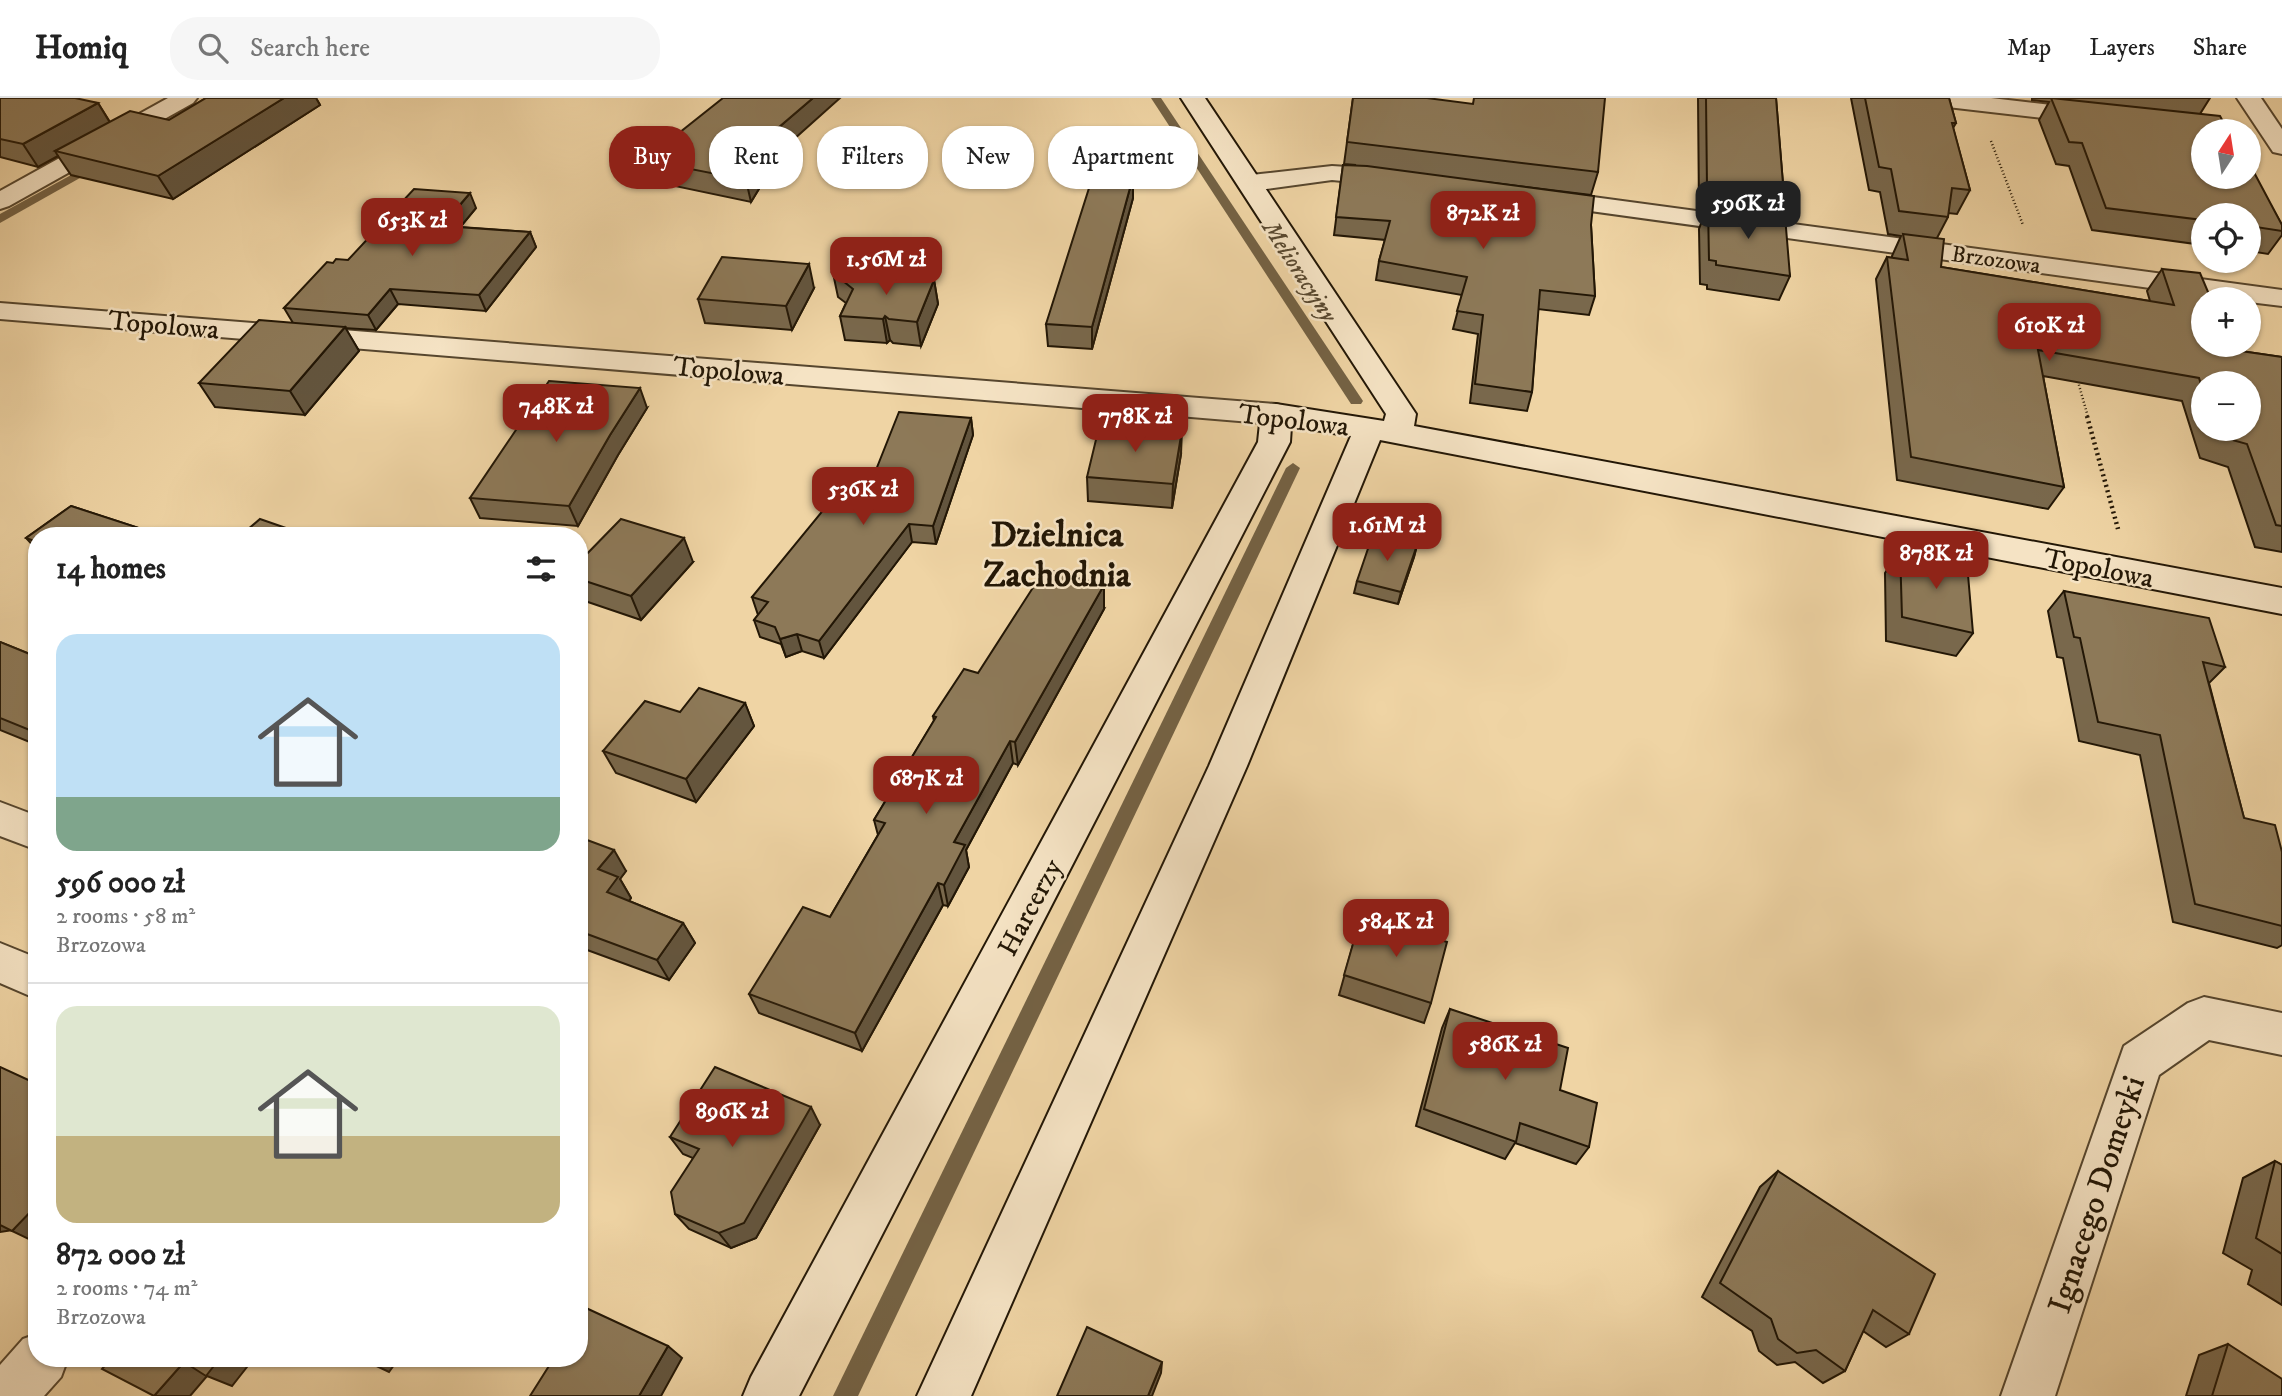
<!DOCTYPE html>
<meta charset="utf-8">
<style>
:root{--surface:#fff;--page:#f6f6f6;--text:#222;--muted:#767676;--line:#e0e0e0;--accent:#8f2418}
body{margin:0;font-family:"IM FELL DW Pica",serif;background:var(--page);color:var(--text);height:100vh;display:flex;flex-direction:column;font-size:26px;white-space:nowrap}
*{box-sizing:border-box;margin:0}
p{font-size:23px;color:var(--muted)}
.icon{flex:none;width:38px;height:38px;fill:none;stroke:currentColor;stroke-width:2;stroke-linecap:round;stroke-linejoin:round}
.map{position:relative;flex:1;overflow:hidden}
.drawer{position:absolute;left:28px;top:429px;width:560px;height:840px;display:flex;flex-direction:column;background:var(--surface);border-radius:28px;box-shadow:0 2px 5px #0004}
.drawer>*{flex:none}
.banner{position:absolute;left:609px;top:28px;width:665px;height:63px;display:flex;gap:14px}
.needle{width:46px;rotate:12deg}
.controls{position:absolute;left:2191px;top:21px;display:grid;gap:14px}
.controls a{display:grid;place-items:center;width:70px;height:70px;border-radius:50%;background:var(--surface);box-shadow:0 2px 5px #0004;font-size:35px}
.price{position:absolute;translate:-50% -60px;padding:0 16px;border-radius:14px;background:var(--accent);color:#fff;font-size:23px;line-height:46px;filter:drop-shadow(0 2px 4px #0008)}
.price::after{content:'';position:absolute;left:50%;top:42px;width:21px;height:16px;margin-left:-10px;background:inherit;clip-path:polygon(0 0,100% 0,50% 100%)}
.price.active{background:#222;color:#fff}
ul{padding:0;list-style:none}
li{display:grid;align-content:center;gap:14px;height:371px;padding:0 28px}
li+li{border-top:2px solid var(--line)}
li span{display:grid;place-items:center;height:217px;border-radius:21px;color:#555}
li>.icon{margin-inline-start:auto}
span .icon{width:126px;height:126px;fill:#fffc;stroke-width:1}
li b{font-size:30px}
h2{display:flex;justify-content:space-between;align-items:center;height:84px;padding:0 28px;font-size:30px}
.chip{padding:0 24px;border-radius:28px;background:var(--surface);box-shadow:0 2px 5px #0004;font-size:24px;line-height:63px}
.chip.active{background:var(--accent);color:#fff}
header{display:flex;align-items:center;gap:42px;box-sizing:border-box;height:98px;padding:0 35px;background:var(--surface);border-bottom:2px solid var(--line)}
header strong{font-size:33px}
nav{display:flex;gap:38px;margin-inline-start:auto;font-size:24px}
.search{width:490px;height:63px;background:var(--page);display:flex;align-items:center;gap:18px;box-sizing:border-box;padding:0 24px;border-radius:28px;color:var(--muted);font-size:26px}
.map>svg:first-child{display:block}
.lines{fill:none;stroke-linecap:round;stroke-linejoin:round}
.stream{fill:#746244;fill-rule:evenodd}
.street-casing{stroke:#56462e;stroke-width:4}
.secondary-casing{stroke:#231706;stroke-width:4}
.path-far1{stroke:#231706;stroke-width:2.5;stroke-dasharray:1 2.5;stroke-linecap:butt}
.path{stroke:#231706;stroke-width:4.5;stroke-dasharray:2 3.5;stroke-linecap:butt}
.street{fill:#f5e3c4;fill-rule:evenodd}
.secondary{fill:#f5e3c4;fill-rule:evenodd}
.wall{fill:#79684c;stroke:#231706;stroke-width:2;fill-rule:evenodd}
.shaded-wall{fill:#63553e;stroke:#231706;stroke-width:2}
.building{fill:#8d7958;stroke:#231706;stroke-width:2}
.labels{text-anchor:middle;stroke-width:5;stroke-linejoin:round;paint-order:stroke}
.far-street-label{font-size:23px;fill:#231706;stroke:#f5e3c4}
.far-water-label{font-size:24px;font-style:italic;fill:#594930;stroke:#f5e3c4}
.street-label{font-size:28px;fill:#231706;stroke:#f5e3c4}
.near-street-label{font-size:33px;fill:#231706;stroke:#f5e3c4}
.district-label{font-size:35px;font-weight:bold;fill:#231706;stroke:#f5e3c4}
</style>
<header>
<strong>Homiq</strong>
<div class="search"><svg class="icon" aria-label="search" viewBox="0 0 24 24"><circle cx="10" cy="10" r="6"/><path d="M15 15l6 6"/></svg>Search here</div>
<nav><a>Map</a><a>Layers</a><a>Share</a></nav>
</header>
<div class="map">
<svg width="2282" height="1298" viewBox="0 0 2282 1298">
<rect width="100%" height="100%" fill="#efd4a4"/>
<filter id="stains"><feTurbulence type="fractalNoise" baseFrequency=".00286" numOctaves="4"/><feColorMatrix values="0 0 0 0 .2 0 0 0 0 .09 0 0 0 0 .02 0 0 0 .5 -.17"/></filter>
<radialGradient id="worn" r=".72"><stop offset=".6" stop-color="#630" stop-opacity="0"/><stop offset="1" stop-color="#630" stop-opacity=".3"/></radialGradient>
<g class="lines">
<g class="stream">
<polygon points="1151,0 1161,0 1363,303 1361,306 1351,306"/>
<polygon points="93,65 103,67 0,125 0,116"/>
<polygon points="1293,365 1300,370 858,1298 833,1298 1286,370"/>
</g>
<g class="street-casing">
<g id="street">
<polygon points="168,0 197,0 193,5 9,108 0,111 0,93"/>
<polygon points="1918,0 1991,0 2095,12 2103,14 2107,19 2103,24 2095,26 1930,7 1922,5"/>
<polygon points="2237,0 2261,0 2282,31 2282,56 2273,54"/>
<polygon points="1332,68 1395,72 1404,75 1408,80 1404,85 1395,88 1332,82 1251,93 1242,90 1238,85 1242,80 1251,77"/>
<polygon points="1541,92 2282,192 2282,208 2249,204 2249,201 2230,201 1532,105 1528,100 1532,95"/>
<polygon points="0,205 1276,306 1287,309 1291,316 1287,323 1276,326 0,221"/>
<polygon points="0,704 37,718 37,752 0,738"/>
<polygon points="0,845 37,860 37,901 0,885"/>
<polygon points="2204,899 2282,915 2282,957 2209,942 2159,977 2055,1298 2001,1298 2124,948 2188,905"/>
<polygon points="37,1236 37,1260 68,1260 61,1279 44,1298 0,1298 0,1267 23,1241"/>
</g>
</g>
<g class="secondary-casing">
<polygon id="secondary" points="1181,0 1205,0 1416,316 1414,328 2282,490 2282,516 1380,342 1247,668 971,1298 917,1298 1209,668 1351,338 1291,328 1290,344 799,1298 743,1298 751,1279 1258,344 1261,316 1265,309 1276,306 1384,323 1386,316"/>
</g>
<g class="path-far1">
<polyline points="1991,43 2023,127"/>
<polyline points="2077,280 2088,319"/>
</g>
<polyline class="path" points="2087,318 2118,431"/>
<use href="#street" class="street"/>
<use href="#secondary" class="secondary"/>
</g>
<g class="wall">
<polygon points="0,0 98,5 110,24 169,22 206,0 316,0 320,7 173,101 71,77 58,58 38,69 0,59"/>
<polygon points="1353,0 1598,74 1591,97 1486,84 1591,127 1595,198 1589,217 1538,211 1532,294 1527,313 1470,305 1478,236 1453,231 1462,197 1376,182 1379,163 1385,142 1334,137 1343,67 1356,67 1344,66"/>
<polygon points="1698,0 1776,0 1784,98 1776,117 1790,178 1779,202 1707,191 1707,187 1700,186 1699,131 1706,112 1699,111"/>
<path d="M1851 0H1949L1956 25 1953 30 1970 92 1957 116 1948 115V119L1937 140 1941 169 2150 203 2147 193 2162 171 2234 252 2282 259V454L2255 449 2228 369 2200 360 2182 303 2043 278 2064 389 2048 411 1897 382 1876 181 1887 159 1892 160V158L1901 138 1888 136 1880 94 1869 92ZM2203 285 2249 331H2203Z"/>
<polygon points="2032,0 2210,0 2200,16 2228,33 2282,127 2282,137 2268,156 2249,153 2249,117 2203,117 2203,147 2092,132 2069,68 2056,66 2039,22 2049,4 2032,2"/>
<polygon points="783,51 751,104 651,83 645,62"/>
<polygon points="1133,100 1092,251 1048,248 1046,226"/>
<polygon points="476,110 460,129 530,134 536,149 486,213 398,206 376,232 345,230 359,253 305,317 215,309 199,285 293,225 284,210 333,165 348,162"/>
<polygon points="833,175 934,182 938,206 921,248 893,245 890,242 887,245 845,242 840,218 846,205 838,199"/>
<polygon points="814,190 792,232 705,225 698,201"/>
<polygon points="647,310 618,357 578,428 480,420 470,400"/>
<polygon points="971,320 973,337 936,446 912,444 824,560 802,553 786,559 781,546 760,539 754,522 758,517 752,499 864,402"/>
<polygon points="1181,356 1172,410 1088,403 1087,379"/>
<polygon points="71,408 142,431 147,438 37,438 37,452 26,440"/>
<polygon points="1417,447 1414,459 1398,506 1354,495 1357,483"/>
<polygon points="1900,451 1973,535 1956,558 1886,543 1885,475"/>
<polygon points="579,464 693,464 641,522 579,501"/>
<polygon points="2064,493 2225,569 2209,585 2244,720 2282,754 2282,847 2277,850 2173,824 2140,657 2079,643 2063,560 2057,559 2048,513"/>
<polygon points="1104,511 1018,667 1013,665 966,752 969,769 948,808 943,807 862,953 759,915 749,896 830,819 878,737 874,722 934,623 933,618 978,575"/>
<polygon points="0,544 37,559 37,647 0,632"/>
<polygon points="745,605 754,628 696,704 616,675 603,653 680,614"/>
<polygon points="579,739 626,773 620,781 631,800 629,803 683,825 695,845 669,882 579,849"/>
<polygon points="1361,818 1431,905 1424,925 1339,897"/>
<polygon points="1450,911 1560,992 1589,1049 1576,1066 1515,1045 1505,1061 1416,1028 1442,930"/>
<polygon points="820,1027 756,1140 731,1150 689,1131 675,1116 693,1060 683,1056 670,1039"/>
<polygon points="2275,1063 2282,1067 2282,1207 2248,1186 2252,1172 2223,1155 2243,1080"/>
<polygon points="1778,1073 1909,1236 1886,1249 1863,1233 1845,1273 1823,1285 1795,1264 1777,1267 1759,1253 1752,1233 1702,1199 1760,1089"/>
<polygon points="2228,1246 2282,1298 2186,1298 2199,1257"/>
</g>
<g class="shaded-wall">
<polygon points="284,0 316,0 320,7 173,101 158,78"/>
<polygon points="813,0 840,0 783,51 751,104 746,82 778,30"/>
<polygon points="98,5 112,28 55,53 58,58 38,69 23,46"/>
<polygon points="1133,79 1133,100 1092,251 1092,229"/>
<polygon points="470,95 476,110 449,143 442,128"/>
<polygon points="530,134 536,149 486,213 479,197"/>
<polygon points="809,166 814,190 792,232 786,208"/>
<polygon points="934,182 938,206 921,248 917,224"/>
<polygon points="390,191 398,206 376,232 368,217"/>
<polygon points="885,218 890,242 887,245 883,221"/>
<polygon points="345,229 359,253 305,317 290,293"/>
<polygon points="640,290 647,310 618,357 578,428 569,408 610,337"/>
<polygon points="971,320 973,337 936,446 933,428"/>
<polygon points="1182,332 1181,356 1172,410 1173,386"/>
<polygon points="909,426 912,444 824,560 819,543"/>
<polygon points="142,431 147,438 133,438"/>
<polygon points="684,440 693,464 641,522 631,498"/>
<polygon points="1417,447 1414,459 1398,506 1401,494"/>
<polygon points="1104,487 1104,511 1018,667 1015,644"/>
<polygon points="797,536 802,553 786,559 780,541"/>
<polygon points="745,605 754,628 696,704 686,681"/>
<polygon points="1010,643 1013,665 966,752 969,769 948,808 944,787 954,744"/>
<polygon points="614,752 626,773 620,781 631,800 620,815 607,794 598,771"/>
<polygon points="938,785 943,807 862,953 855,935"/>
<polygon points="683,825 695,845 669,882 657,862"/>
<polygon points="811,1009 820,1027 756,1140 731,1150 719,1135"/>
<polygon points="37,1107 37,1145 12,1133 13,1132 0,1134 0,1126"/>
<polygon points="668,1248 682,1260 661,1298 639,1298"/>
<polygon points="220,1260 254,1260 232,1288 207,1278 190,1298 154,1298 184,1264"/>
<polygon points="370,1260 399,1260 389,1274 368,1264"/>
<polygon points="1162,1264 1161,1275 1152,1298 1148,1298"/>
</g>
<g class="building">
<polygon points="0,0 75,0 98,5 23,46 0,41"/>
<polygon points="206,0 284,0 158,78 55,53 130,13 169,22"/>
<polygon points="723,0 813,0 778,30 746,82 645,62"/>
<polygon points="1353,0 1427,0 1473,6 1474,0 1605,0 1598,74 1347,44"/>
<polygon points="1706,0 1776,0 1784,98 1707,88"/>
<polygon points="1865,0 1949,0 1956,25 1952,25 1970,92 1952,90 1948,119 1899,113 1891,71 1879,69"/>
<polygon points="2051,0 2220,18 2228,33 2203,33 2203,79 2249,79 2249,65 2282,127 2282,133 2249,128 2249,117 2203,117 2203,122 2106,110 2082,45 2069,44"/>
<polygon points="1343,67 1367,68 1594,98 1591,127 1595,198 1540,192 1532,294 1475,286 1483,217 1457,213 1467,179 1379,163 1390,123 1336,119"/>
<polygon points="1096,68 1133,79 1092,229 1046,226"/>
<polygon points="414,91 470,95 442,128 530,134 479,197 390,191 368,217 284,210 327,164 333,165 336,161 348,162"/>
<polygon points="1708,108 1785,118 1790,178 1716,167 1716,163 1709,162"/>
<polygon points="1903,136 1944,141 1941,169 2174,207 2162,171 2200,175 2211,201 2203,201 2203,247 2231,247 2234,252 2282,259 2282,428 2276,427 2247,346 2218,338 2216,331 2249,331 2249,285 2203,285 2203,293 2199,280 2038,252 2064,389 1911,359 1887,159 1908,162"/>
<polygon points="722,159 809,166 786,208 698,201"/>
<polygon points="833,175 934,182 917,224 889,221 885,218 883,221 840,218 853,191"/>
<polygon points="259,222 345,229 290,293 199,285"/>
<polygon points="549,283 640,290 610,337 569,408 470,400"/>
<polygon points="899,314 971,320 933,428 909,426 819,543 797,536 780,541 775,529 754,522 768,504 752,499 834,399 864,402"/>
<polygon points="1100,325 1182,332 1173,386 1087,379"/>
<polygon points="71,408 142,431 133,438 37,438 37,444 26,440"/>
<polygon points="260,421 309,438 240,438"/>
<polygon points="621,421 684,440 631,498 579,481 579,464"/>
<polygon points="1373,436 1417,447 1401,494 1357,483"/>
<polygon points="1900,451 1967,465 1973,535 1902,519"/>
<polygon points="1045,471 1104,487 1015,644 1010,643 954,744 965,747 944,787 938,785 855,935 749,896 803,809 830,819 885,725 874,722 936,619 933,618 964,571 978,575"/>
<polygon points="2064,493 2209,520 2225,569 2203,564 2244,720 2275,727 2282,754 2282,828 2195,806 2160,637 2098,624 2080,540 2074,539"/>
<polygon points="0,544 37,559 37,635 0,620"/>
<polygon points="699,590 745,605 686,681 603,653 645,603 680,614"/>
<polygon points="579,739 614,752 598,771 618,779 607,794 683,825 657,862 579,833"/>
<polygon points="1361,818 1447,844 1431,905 1344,877"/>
<polygon points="1450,911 1568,950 1560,992 1597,1005 1589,1049 1520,1025 1516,1044 1424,1011"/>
<polygon points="0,969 37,986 37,1107 12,1133 0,1127"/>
<polygon points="715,969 811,1009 744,1125 719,1135 675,1116 671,1094 699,1051 670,1039"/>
<polygon points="2275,1063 2282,1067 2282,1156 2256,1140"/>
<polygon points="1778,1073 1935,1176 1909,1236 1873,1212 1845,1273 1816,1252 1797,1255 1778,1241 1771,1221 1720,1185"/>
<polygon points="586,1210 668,1248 639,1298 530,1298 554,1260 579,1260 579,1220"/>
<polygon points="1087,1229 1162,1264 1148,1298 1057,1298"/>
<polygon points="2228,1246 2282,1281 2282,1298 2212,1298"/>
<polygon points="111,1260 220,1260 206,1278 184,1264 154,1298 102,1271"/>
<polygon points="360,1260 370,1260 368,1264"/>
</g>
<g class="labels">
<g class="far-street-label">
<text transform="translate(1996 161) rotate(8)" y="8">Brzozowa</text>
</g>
<g class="far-water-label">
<text transform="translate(1300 173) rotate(57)" y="8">Melioracyjny</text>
</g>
<g class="street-label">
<text transform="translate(164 226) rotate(5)" y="10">Topolowa</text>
<text transform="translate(729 272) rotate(5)" y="10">Topolowa</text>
<text transform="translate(1294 321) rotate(7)" y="10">Topolowa</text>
<text transform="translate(2099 469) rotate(11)" y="10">Topolowa</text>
<text transform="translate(1029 809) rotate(-62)" y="10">Harcerzy</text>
</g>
<g class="near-street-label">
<text transform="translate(2095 1096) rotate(-72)" y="12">Ignacego Domeyki</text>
</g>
<g class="district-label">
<text x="1057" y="448">Dzielnica<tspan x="1057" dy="40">Zachodnia</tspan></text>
</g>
</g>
<rect width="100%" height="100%" filter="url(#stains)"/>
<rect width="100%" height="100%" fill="url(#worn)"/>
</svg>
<div class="controls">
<a><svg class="needle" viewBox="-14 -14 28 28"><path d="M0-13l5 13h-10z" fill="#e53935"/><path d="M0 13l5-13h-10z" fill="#767676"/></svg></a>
<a><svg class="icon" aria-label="locate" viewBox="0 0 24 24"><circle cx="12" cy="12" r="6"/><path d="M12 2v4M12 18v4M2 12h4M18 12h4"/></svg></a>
<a>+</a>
<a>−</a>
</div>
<b class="price active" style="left:1748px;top:143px">596K zł</b>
<b class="price" style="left:1483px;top:153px">872K zł</b>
<b class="price" style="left:412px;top:160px">653K zł</b>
<b class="price" style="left:886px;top:199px">1.56M zł</b>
<b class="price" style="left:2049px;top:265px">610K zł</b>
<b class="price" style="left:556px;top:346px">748K zł</b>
<b class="price" style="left:1135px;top:356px">778K zł</b>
<b class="price" style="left:863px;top:429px">536K zł</b>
<b class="price" style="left:1387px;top:465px">1.61M zł</b>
<b class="price" style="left:1936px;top:493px">878K zł</b>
<b class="price" style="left:926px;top:718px">687K zł</b>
<b class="price" style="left:1396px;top:861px">584K zł</b>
<b class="price" style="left:1505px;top:984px">586K zł</b>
<b class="price" style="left:732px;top:1051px">896K zł</b>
<div class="banner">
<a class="chip active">Buy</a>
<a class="chip">Rent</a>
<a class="chip">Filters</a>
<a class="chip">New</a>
<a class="chip">Apartment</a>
</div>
<section class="drawer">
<h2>14 homes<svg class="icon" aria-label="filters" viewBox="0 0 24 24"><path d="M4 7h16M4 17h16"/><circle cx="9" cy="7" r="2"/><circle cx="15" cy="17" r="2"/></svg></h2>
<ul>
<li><span style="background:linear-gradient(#bfe0f5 75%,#7fa58c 0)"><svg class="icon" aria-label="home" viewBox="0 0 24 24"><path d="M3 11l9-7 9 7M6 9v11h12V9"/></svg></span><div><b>596 000 zł</b><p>2 rooms · 58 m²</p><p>Brzozowa</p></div></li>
<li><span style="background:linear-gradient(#dfe7d0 60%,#c2b280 0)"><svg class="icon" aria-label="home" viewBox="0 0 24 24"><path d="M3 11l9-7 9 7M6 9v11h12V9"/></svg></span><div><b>872 000 zł</b><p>2 rooms · 74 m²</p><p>Brzozowa</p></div></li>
</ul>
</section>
</div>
